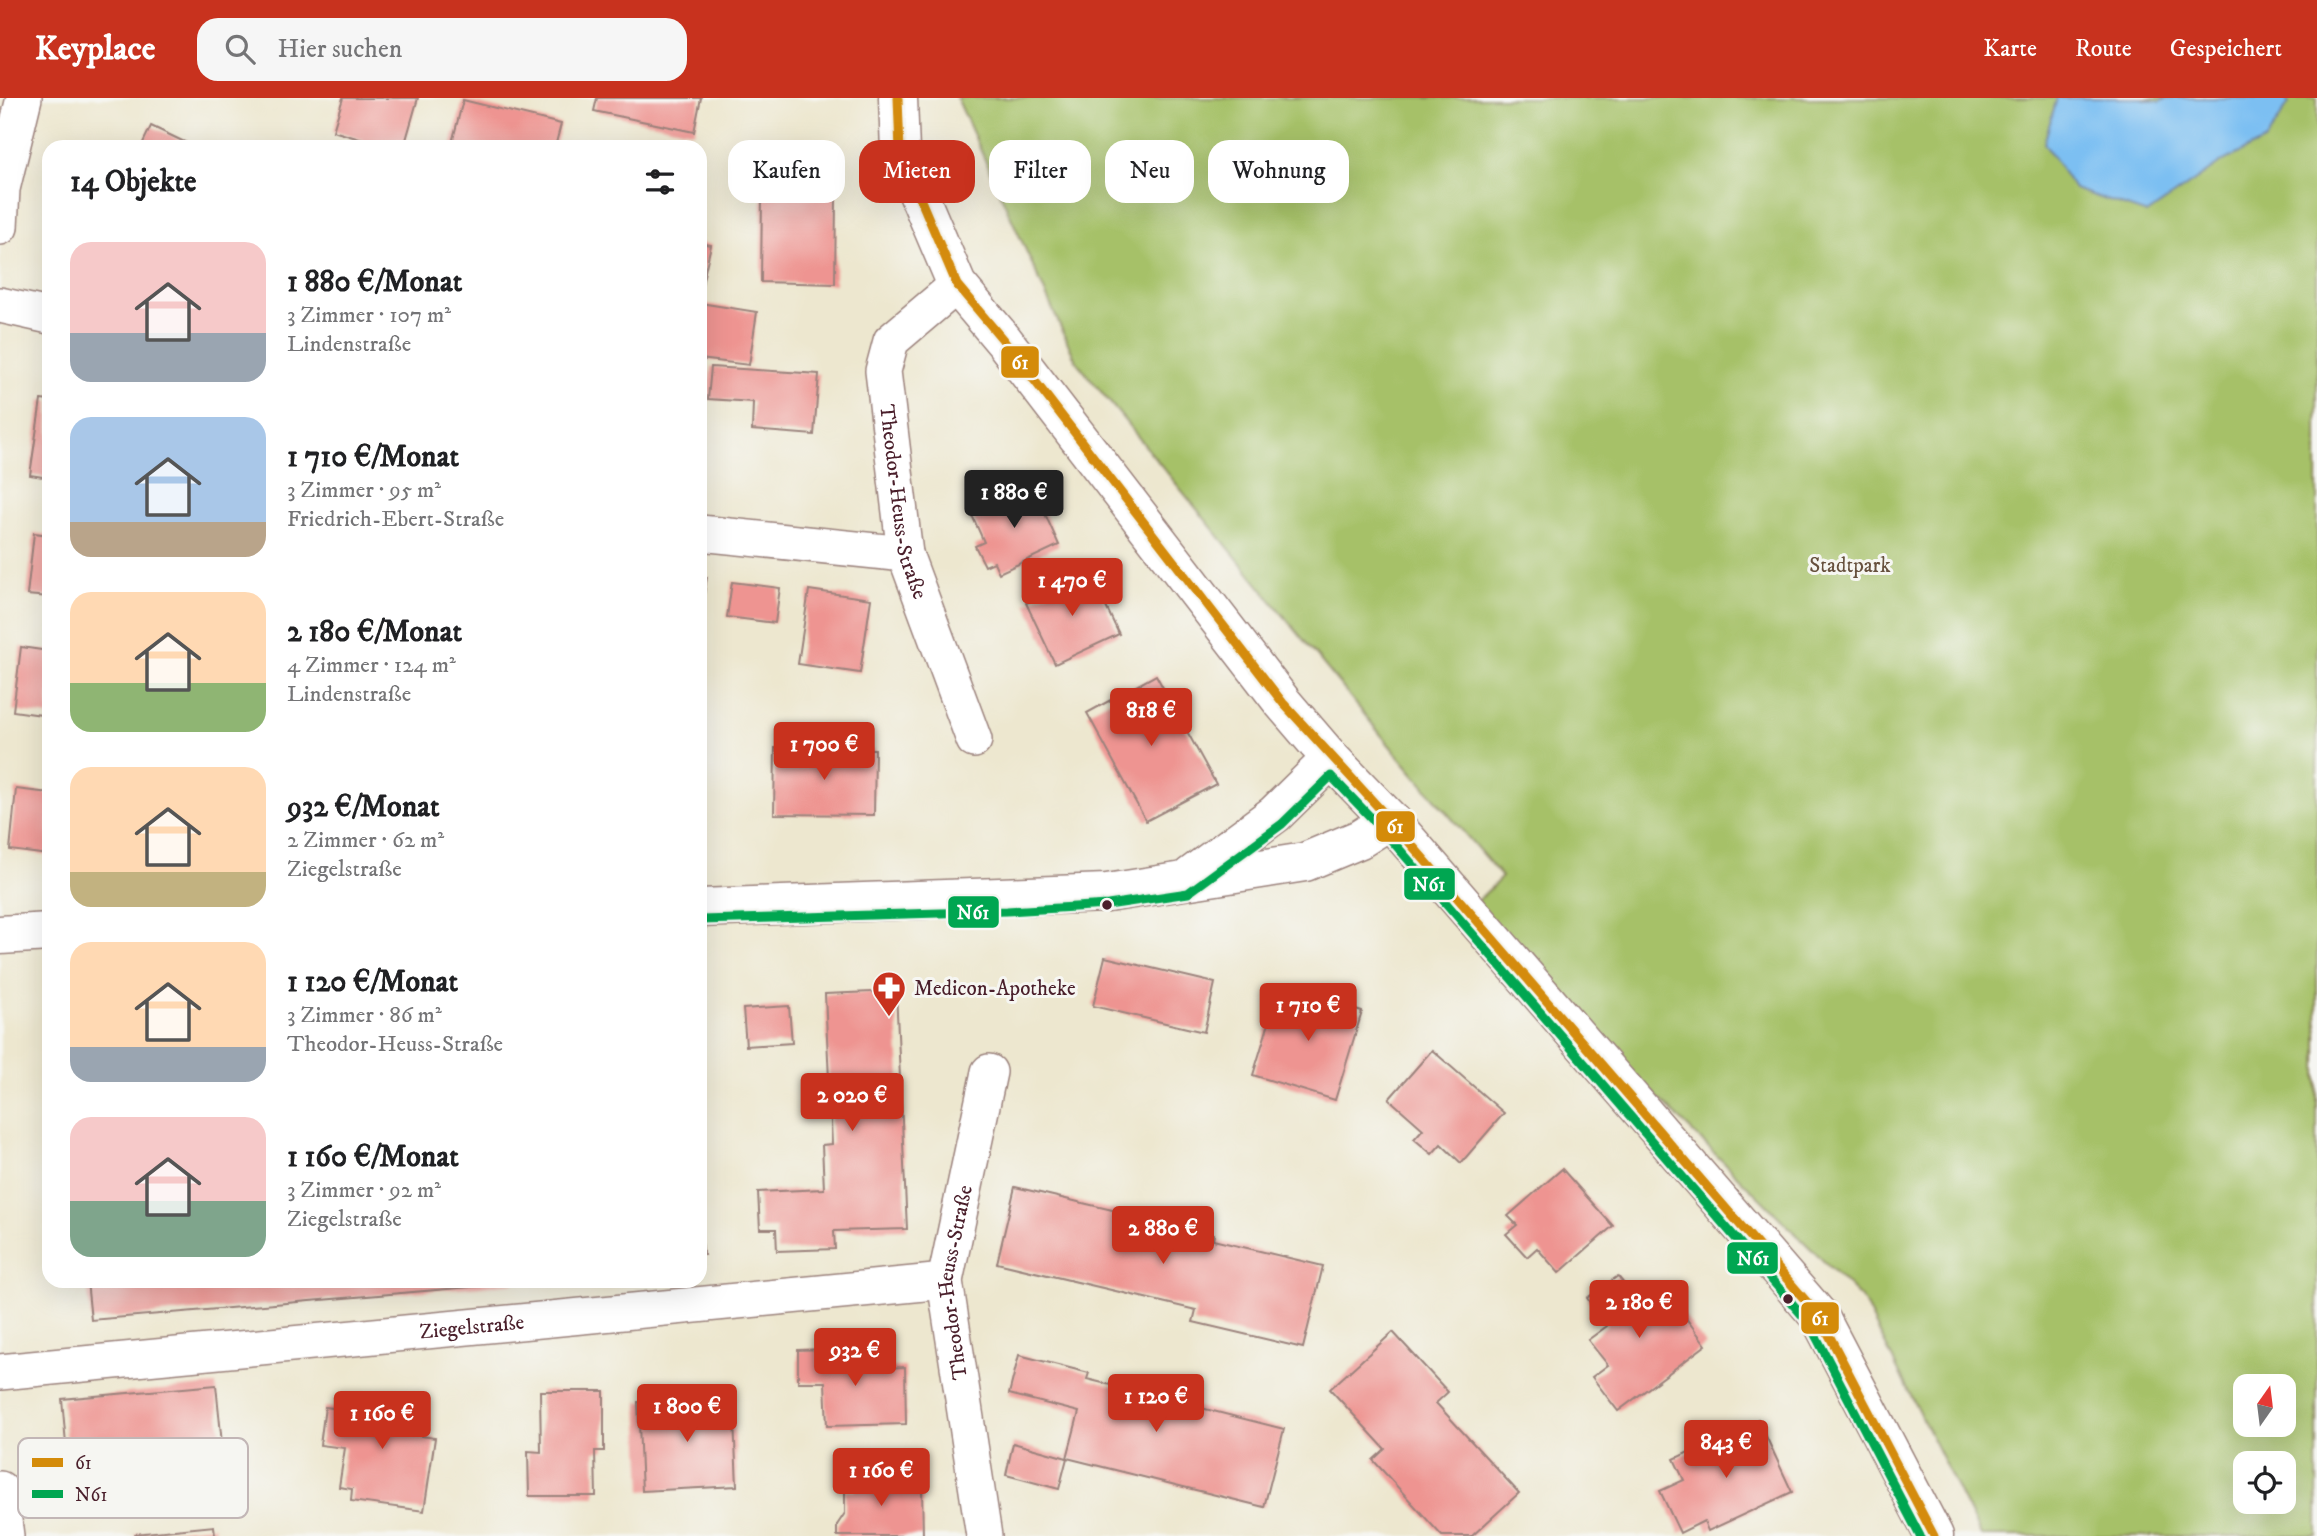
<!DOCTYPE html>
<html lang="de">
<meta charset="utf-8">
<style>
:root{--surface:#fff;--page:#f6f6f6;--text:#202124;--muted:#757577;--accent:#c8321e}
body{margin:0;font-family:"IM FELL DW Pica",serif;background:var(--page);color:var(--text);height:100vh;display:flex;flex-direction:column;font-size:26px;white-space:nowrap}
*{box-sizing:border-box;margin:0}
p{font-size:23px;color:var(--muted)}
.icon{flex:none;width:38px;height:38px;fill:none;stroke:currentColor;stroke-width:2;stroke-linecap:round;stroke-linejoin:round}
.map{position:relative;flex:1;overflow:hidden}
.details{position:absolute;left:42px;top:42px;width:665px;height:1148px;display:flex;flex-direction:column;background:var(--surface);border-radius:21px;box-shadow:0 7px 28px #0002}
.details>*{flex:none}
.guide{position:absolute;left:728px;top:42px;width:665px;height:63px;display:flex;gap:14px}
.needle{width:46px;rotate:14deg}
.controls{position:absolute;left:2233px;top:1276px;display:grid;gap:14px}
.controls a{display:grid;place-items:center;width:63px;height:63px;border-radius:14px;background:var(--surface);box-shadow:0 7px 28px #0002;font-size:35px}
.price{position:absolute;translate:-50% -60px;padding:0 16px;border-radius:7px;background:var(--accent);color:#fff;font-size:23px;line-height:46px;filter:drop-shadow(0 2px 4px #0008)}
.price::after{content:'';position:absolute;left:50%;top:42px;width:21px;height:16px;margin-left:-10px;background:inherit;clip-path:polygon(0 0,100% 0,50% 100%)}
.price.on{background:#222;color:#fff}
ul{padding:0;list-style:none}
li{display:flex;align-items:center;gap:21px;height:175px;padding:0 28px}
li span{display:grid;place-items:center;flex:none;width:196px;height:140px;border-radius:21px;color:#555}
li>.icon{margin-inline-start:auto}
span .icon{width:84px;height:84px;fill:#fffc;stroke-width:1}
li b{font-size:30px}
h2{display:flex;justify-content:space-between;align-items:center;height:84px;padding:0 28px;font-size:30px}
.chip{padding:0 24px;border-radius:21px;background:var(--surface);box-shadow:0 7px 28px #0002;font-size:24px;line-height:63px}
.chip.on{background:var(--accent);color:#fff}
header{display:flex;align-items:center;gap:42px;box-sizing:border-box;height:98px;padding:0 35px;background:var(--accent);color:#fff}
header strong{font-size:33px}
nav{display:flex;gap:38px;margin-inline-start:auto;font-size:24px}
.search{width:490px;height:63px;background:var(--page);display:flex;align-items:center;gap:18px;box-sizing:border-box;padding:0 24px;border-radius:21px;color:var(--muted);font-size:26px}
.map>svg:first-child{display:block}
.green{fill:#a6c167;stroke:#787049;stroke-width:2;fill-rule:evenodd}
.water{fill:#7cbff2;stroke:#636f8e;stroke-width:2}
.building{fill:#ee9491}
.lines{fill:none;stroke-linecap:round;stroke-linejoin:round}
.minor-casing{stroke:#9c837d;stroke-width:38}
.tertiary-casing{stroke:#9c837d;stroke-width:41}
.minor{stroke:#fff;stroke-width:35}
.tertiary{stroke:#fff;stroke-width:38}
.bus-1-casing{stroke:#f6f6f2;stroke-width:14}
.bus-2-casing{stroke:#f6f6f2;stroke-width:14}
.bus-1{stroke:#d48b09;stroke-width:9}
.bus-2{stroke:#00a651;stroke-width:9}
.bus-dot{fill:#4a1f2b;stroke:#f6f6f2;stroke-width:2.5}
.labels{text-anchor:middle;stroke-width:6;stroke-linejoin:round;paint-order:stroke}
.street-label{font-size:21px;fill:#4a1f2b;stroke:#f6f6f2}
.park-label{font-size:21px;fill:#66503d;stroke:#f6f6f2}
.poi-label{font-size:21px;fill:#4a1f2b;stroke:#f6f6f2;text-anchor:start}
.key{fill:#f6f6f2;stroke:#c2b6b6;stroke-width:2}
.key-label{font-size:19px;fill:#4a1f2b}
.line-badge{stroke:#f6f6f2;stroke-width:2.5}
.badge-label{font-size:19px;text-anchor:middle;font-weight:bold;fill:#fff}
</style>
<header>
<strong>Keyplace</strong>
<div class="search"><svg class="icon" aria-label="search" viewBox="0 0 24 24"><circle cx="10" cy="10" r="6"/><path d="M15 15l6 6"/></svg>Hier suchen</div>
<nav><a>Karte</a><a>Route</a><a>Gespeichert</a></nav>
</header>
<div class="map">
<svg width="2317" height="1438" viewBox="0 0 2317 1438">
<rect width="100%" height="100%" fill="#f6f6f2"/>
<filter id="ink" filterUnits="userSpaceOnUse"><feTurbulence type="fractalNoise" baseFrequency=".0143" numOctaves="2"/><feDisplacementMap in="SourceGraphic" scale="14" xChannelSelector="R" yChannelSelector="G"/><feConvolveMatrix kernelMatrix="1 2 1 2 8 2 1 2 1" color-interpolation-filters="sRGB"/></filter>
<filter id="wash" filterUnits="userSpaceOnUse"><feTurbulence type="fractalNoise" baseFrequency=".00686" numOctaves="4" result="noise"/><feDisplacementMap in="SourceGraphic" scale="28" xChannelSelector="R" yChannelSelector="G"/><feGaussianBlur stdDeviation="1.57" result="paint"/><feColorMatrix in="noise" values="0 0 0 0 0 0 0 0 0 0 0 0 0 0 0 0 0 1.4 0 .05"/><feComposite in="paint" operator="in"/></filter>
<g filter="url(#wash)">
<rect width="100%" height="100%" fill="#ede7cf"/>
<path class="green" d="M957 0H2317V1438H1981L1863 1202 1468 812 1502 779 1395 654 1076 263ZM2245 1288H2284V1326H2245ZM2245 1365H2284V1404H2245Z"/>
<polygon class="water" points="2057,0 2141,0 2160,4 2167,0 2284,0 2289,5 2266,42 2223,63 2147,116 2074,91 2044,45"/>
<g id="blocks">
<g class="building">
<polygon points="343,0 418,0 404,49 361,49 363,42 333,33"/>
<polygon points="597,0 701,0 694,34 594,13"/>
<polygon points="463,2 561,26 555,49 451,49"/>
<polygon points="151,28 195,49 141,49"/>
<polygon points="762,96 836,97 835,186 761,184"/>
<polygon points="700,145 711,147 701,191 700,191"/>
<polygon points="700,205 757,214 749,267 700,261"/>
<polygon points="711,269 819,276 814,337 752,332 753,304 708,301"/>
<polygon points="41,302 49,303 49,380 30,377"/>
<polygon points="1032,387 1059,447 999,475 994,464 985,468 975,448 984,444 971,415"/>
<polygon points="34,435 49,437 49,499 27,497"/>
<polygon points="1090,475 1119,536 1055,566 1026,505"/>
<polygon points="700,478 707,479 701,514 700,514"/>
<polygon points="732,484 780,490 775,525 727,519"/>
<polygon points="809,492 871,501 860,575 798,566"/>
<polygon points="21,549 49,553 49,618 13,613"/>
<polygon points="1156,577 1216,686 1146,723 1087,615"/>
<polygon points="775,650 875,651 874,717 774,716"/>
<polygon points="16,691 49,695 49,757 10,752"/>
<polygon points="1105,859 1215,885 1204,934 1093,908"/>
<polygon points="1280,889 1362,914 1335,1002 1253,977"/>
<polygon points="896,893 907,1131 834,1133 835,1151 777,1153 776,1131 760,1131 758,1094 824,1091 822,1047 832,1046 825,896"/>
<polygon points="789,908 792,945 746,948 743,911"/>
<polygon points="1432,952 1504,1015 1461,1065 1441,1046 1432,1056 1414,1041 1423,1031 1389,1001"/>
<polygon points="1562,1071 1613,1128 1559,1175 1537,1150 1527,1159 1506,1136 1517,1127 1508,1118"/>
<polygon points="1015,1089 1214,1136 1213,1142 1323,1168 1303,1250 1193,1224 1196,1212 997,1165"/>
<polygon points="700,1133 704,1157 700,1157"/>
<polygon points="1618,1178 1638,1204 1661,1187 1706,1247 1618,1313 1592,1279 1608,1267 1588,1242 1607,1228 1587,1200"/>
<polygon points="87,1183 516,1183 516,1185 91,1222"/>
<polygon points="1393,1234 1448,1294 1436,1305 1519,1395 1472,1438 1442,1438 1373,1362 1385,1351 1330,1291"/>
<polygon points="859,1250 860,1271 905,1269 906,1326 827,1328 825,1284 798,1284 798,1252"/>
<polygon points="1019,1257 1089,1275 1087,1281 1284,1331 1264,1409 1067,1360 1079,1314 1009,1296"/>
<polygon points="216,1287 225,1375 70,1390 62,1301"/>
<polygon points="540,1293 604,1293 604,1353 595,1353 596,1398 529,1398 528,1353 541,1354"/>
<polygon points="362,1295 426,1304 421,1338 435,1340 424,1413 351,1403 352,1391 339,1389 345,1350 320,1347 325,1309 360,1314"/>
<polygon points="733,1299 737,1388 642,1393 638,1304"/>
<polygon points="1758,1321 1792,1394 1708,1433 1704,1423 1680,1435 1660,1393 1684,1382 1674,1361"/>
<polygon points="1013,1345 1067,1360 1059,1391 1006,1377"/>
<polygon points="890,1372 890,1392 922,1391 923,1438 837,1438 837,1427 845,1415 845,1393 855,1393 855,1373"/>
<polygon points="214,1428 215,1438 135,1438 135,1436"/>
</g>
</g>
</g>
<g filter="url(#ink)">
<use href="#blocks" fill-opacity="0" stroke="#9c837d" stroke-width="2"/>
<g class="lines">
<g class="minor-casing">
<g id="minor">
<polyline points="0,129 2,91 24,0"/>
<path id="s1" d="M957 187 891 243 883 273 905 456 974 642"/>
<polyline points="0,207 49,218"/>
<polyline points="700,435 905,456"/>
<path id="s2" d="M0 1274 945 1183"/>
<polyline points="0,1391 6,1438"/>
<path id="s3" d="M984 1438 945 1183 989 974"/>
</g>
</g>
<g class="tertiary-casing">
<g id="tertiary">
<polyline points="898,0 900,53 957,187 1004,243 1283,605 1331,661 1390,722 1819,1218 1934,1438"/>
<polyline points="1191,778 1275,716 1331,661"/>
<polyline points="700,810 1107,795 1305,764 1360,741 1390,722"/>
<polyline points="0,837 49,834"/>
</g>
</g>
<use href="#minor" class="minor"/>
<use href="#tertiary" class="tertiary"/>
<g class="bus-1-casing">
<polyline id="bus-1" points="898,0 900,53 957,187 1004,243 1283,605 1390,722 1819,1218 1934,1438"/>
</g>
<g class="bus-2-casing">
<polyline id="bus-2" points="700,822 1007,813 1108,807 1188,795 1282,726 1331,678 1381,730 1809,1225 1920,1438"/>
</g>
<use href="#bus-1" class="bus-1"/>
<use href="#bus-2" class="bus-2"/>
</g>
</g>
<defs>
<g id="pharmacy-pin" transform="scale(1.75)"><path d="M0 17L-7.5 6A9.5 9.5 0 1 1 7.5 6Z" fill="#c8321e" stroke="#f6f6f2"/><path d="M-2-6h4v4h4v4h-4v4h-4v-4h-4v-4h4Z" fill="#fff"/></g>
</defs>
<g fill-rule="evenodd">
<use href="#pharmacy-pin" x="889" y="890"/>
</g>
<g class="bus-dot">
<circle cx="1107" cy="807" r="6"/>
<circle cx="1788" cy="1201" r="6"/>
</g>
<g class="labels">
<g class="street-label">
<text dy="7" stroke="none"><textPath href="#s1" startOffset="250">Theodor-Heuss-Straße</textPath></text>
<text dy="7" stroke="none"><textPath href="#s3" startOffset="257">Theodor-Heuss-Straße</textPath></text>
<text dy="7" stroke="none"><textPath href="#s2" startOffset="474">Ziegelstraße</textPath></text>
</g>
<g class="park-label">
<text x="1850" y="474">Stadtpark</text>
</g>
<g class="poi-label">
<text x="914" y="897">Medicon-Apotheke</text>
</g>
</g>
<rect x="18" y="1340" width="230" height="80" rx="10" class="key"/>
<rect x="32" y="1360" width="31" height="9" fill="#d48b09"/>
<rect x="32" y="1392" width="31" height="8" fill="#00a651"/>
<g class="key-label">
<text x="75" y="1371">61</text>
<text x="75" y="1403">N61</text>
</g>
<g class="line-badge">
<rect x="1000" y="247" width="40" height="34" rx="7" fill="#d48b09"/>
<rect x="1375" y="712" width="41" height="33" rx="7" fill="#d48b09"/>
<rect x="1403" y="769" width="53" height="34" rx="7" fill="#00a651"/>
<rect x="947" y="797" width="53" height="34" rx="7" fill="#00a651"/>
<rect x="1726" y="1143" width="53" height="34" rx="7" fill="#00a651"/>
<rect x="1800" y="1203" width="40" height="34" rx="7" fill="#d48b09"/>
</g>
<g class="badge-label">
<text x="1020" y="271">61</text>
<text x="1395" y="735">61</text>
<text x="1429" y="793">N61</text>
<text x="973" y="821">N61</text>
<text x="1753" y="1167">N61</text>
<text x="1820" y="1227">61</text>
</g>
</svg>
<div class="controls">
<a><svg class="needle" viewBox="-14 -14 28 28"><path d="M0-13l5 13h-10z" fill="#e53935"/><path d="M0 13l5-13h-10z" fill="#757577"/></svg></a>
<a><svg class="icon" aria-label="locate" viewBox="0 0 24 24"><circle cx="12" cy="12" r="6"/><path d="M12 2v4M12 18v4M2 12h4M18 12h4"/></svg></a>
</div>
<b class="price on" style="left:1014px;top:432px">1 880 €</b>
<b class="price" style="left:1072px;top:520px">1 470 €</b>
<b class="price" style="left:1151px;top:650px">818 €</b>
<b class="price" style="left:824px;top:684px">1 700 €</b>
<b class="price" style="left:1308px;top:945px">1 710 €</b>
<b class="price" style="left:852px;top:1035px">2 020 €</b>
<b class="price" style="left:1163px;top:1168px">2 880 €</b>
<b class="price" style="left:1639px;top:1242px">2 180 €</b>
<b class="price" style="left:855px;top:1290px">932 €</b>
<b class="price" style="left:1156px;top:1336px">1 120 €</b>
<b class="price" style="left:687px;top:1346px">1 800 €</b>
<b class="price" style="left:382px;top:1353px">1 160 €</b>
<b class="price" style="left:1726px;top:1382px">843 €</b>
<b class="price" style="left:881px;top:1410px">1 160 €</b>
<div class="guide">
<a class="chip">Kaufen</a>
<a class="chip on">Mieten</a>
<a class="chip">Filter</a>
<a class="chip">Neu</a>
<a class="chip">Wohnung</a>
</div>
<section class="details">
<h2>14 Objekte<svg class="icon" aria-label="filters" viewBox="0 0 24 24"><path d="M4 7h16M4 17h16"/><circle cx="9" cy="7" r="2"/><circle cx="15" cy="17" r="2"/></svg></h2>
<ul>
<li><span style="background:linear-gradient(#f6c9c9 65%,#9aa5b1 0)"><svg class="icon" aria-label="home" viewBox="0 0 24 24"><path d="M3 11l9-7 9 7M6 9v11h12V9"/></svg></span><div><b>1 880 €/Monat</b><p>3 Zimmer · 107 m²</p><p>Lindenstraße</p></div></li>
<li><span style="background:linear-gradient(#a9c7e8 75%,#b9a48a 0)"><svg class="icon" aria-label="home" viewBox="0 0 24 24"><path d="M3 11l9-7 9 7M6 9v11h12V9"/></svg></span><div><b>1 710 €/Monat</b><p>3 Zimmer · 95 m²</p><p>Friedrich-Ebert-Straße</p></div></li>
<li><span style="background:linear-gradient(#ffd9b3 65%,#8fb573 0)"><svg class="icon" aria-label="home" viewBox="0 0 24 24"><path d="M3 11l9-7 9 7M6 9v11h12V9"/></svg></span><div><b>2 180 €/Monat</b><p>4 Zimmer · 124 m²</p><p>Lindenstraße</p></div></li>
<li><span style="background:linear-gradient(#ffd9b3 75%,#c2b280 0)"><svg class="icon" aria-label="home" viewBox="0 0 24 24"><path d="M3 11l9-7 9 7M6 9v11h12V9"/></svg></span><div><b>932 €/Monat</b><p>2 Zimmer · 62 m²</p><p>Ziegelstraße</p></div></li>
<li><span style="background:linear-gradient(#ffd9b3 75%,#9aa5b1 0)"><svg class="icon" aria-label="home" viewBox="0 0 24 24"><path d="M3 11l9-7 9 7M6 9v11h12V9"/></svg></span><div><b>1 120 €/Monat</b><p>3 Zimmer · 86 m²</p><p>Theodor-Heuss-Straße</p></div></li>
<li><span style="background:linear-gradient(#f6c9c9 60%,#7fa58c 0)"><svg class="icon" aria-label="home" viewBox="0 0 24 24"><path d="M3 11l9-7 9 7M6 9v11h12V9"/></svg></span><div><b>1 160 €/Monat</b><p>3 Zimmer · 92 m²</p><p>Ziegelstraße</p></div></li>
</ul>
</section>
</div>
